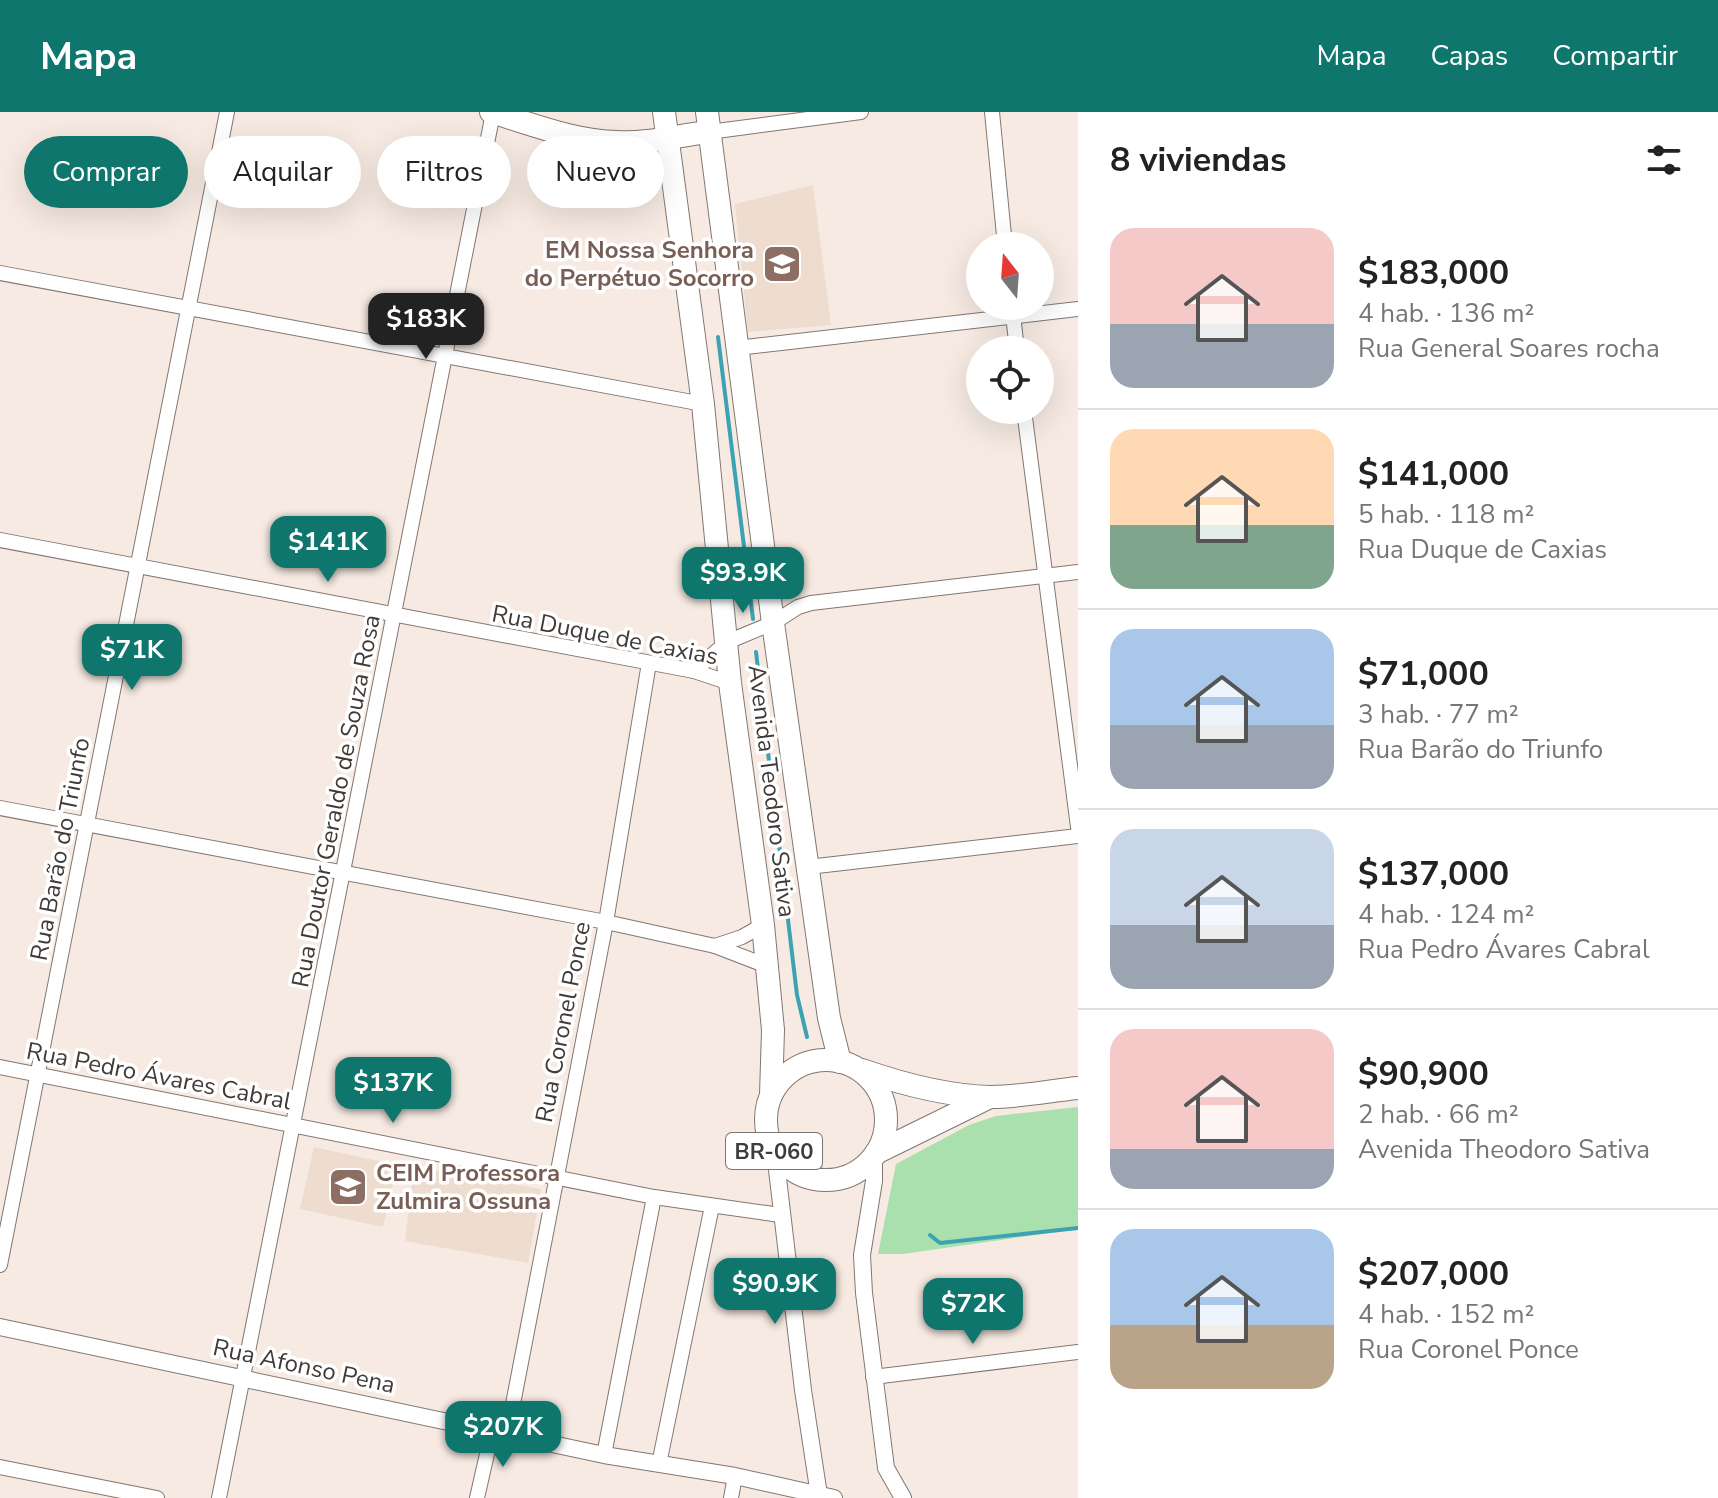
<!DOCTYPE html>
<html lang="es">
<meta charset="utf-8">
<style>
:root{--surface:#fff;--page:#f2f2f2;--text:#222;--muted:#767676;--line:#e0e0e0;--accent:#0f766e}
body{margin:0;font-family:"Nunito Sans",sans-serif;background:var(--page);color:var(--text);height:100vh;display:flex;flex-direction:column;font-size:30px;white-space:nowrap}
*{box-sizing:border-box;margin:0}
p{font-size:26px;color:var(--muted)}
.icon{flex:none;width:44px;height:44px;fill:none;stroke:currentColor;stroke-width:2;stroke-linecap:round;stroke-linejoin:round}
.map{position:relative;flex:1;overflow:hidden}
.details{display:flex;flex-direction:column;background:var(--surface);width:640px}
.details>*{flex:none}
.guide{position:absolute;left:24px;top:24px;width:760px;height:72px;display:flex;gap:16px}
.needle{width:52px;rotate:343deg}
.controls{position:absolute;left:966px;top:120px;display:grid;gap:16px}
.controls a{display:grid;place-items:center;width:88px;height:88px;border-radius:50%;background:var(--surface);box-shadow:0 8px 32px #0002;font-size:40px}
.price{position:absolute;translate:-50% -68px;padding:0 18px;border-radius:16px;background:var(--accent);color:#fff;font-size:26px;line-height:52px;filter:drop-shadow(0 2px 4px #0008)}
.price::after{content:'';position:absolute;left:50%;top:48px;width:24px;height:18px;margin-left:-12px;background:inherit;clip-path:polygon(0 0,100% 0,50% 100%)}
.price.selected{background:#222;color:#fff}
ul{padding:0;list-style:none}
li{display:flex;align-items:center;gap:24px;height:200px;padding:0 32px}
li+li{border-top:2px solid var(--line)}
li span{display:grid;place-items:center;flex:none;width:224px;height:160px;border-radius:24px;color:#555}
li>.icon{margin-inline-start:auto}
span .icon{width:96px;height:96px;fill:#fffc;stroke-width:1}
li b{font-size:34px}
h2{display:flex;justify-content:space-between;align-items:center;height:96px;padding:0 32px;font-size:34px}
.chip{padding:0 28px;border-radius:36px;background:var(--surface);box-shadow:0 8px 32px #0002;font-size:28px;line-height:72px}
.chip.selected{background:var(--accent);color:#fff}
header{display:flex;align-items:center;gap:48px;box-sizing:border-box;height:112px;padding:0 40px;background:var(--accent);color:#fff}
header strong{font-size:38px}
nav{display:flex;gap:44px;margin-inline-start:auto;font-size:28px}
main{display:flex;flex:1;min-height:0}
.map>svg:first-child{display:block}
.built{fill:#eedccf}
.green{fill:#aae0ad}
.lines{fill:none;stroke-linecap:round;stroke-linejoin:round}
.stream{stroke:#3da3b3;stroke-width:4}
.minor-casing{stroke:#827770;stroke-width:16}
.tertiary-casing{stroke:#827770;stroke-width:18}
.primary-casing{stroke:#827770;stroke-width:24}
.minor{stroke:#fff;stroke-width:14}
.tertiary{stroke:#fff;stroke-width:16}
.primary{stroke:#fff;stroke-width:22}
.labels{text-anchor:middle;stroke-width:7;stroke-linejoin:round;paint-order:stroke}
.shield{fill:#fff;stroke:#797674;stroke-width:2}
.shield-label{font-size:22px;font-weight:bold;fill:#403b38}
.education-label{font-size:24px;font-weight:bold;fill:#785e54;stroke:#fff;text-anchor:end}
.street-label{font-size:24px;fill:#403b38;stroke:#fff}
</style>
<header>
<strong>Mapa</strong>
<nav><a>Mapa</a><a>Capas</a><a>Compartir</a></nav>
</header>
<main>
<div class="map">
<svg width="1078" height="1386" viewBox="0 0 1078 1386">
<rect width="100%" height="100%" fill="#f6eae2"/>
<g class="built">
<polygon points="813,73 831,213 748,220 735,92"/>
<polygon points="314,1035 397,1053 383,1115 300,1097"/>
<polygon points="414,1054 541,1077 528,1151 405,1129"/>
</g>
<polygon class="green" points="1078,995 1078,1117 903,1142 878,1142 896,1052 969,1013 996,1004"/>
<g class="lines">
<g class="stream">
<polyline points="718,225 753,507"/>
<polyline points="756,540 797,883 807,925"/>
<polyline points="930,1123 940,1131 1078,1116"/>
</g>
<g class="minor-casing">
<g id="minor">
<polyline points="992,0 1005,134"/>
<polyline points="709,20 861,0"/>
<polyline points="0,161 703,292"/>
<polyline points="1012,194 1017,238"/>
<polyline points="737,236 1078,197"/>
<polyline points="1024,298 1078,715"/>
<polyline points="0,428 694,559 730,571"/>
<polyline points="694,559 727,530 773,511 798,495 811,491 1078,460"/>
<polyline points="0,696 606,810 715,834 767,854"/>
<polyline points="808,755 1078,724"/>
<polyline points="715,834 742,825 763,813"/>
<polyline points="0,955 654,1085 780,1103"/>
<polyline points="0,1153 227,0"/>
<polyline points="873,1265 1078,1240"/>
<polyline points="507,1323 606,810 649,551"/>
<polyline points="604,1343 654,1085"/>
<polyline points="659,1352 712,1094"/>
<polyline points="0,1355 157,1386"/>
<polyline points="219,1386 493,1"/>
<polyline points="477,1386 492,1320"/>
<polyline points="731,1386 735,1364"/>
</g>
</g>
<g class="tertiary-casing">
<g id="tertiary">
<polyline points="775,1041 803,1278 819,1383"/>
<polyline points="874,1045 874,1069 862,1143 864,1181 886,1356 903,1386"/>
<polyline points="0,1215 604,1343 735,1364 834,1386"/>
</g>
</g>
<g class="primary-casing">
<g id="primary">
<path d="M491 0C532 12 573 29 617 30 648 32 679 23 709 20"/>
<polyline points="664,0 703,292 730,571 763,813 773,918 771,983"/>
<polyline points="707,0 773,511 829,906 840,950"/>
<circle cx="826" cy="1008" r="60"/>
<path d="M862 958C902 972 948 984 991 985 1019 985 1049 979 1078 976"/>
<polyline points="876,1041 990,985"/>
</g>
</g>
<use href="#minor" class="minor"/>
<use href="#tertiary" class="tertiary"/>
<use href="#primary" class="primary"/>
</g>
<defs>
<g id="school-square" transform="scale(2)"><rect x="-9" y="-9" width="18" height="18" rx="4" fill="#8d6e63" stroke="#fff"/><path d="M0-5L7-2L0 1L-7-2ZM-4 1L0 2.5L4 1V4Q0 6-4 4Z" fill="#fff"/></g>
</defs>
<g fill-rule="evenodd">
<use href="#school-square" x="782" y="152"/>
<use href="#school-square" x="348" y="1075"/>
</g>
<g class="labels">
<rect class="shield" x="726" y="1021" width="96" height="36" rx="6"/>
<g class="shield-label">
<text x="774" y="1047">BR-060</text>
</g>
<g class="education-label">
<text x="754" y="146">EM Nossa Senhora<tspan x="754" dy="28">do Perpétuo Socorro</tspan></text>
<text x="376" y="1069" text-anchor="start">CEIM Professora<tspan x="376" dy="28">Zulmira Ossuna</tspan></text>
</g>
<g class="street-label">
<text transform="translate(605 523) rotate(11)" y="8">Rua Duque de Caxias</text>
<text transform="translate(772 679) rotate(83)" y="8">Avenida Teodoro Sativa</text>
<text transform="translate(336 689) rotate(-79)" y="8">Rua Doutor Geraldo de Souza Rosa</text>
<text transform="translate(60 737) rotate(-79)" y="8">Rua Barão do Triunfo</text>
<text transform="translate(563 910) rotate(-79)" y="8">Rua Coronel Ponce</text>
<text transform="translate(159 964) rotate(11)" y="8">Rua Pedro Ávares Cabral</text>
<text transform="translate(304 1254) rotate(12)" y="8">Rua Afonso Pena</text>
</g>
</g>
</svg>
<div class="controls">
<a><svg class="needle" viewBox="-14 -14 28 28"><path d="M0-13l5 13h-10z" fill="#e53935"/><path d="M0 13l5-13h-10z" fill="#767676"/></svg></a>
<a><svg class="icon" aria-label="locate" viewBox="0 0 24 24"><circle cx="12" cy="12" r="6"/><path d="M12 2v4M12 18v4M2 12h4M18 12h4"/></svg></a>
</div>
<b class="price selected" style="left:426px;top:249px">$183K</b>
<b class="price" style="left:328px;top:472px">$141K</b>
<b class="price" style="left:743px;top:503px">$93.9K</b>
<b class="price" style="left:132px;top:580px">$71K</b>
<b class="price" style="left:393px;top:1013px">$137K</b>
<b class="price" style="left:775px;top:1214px">$90.9K</b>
<b class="price" style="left:973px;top:1234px">$72K</b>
<b class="price" style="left:503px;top:1357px">$207K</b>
<div class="guide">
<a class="chip selected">Comprar</a>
<a class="chip">Alquilar</a>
<a class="chip">Filtros</a>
<a class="chip">Nuevo</a>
</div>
</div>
<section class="details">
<h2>8 viviendas<svg class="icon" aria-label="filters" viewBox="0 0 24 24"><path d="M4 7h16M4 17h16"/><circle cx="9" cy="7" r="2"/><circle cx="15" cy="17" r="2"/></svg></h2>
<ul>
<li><span style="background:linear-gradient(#f6c9c9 60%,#9aa5b1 0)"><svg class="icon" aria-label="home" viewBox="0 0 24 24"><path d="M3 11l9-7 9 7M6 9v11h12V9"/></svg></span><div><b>$183,000</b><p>4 hab. · 136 m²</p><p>Rua General Soares rocha</p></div></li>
<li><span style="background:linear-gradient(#ffd9b3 60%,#7fa58c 0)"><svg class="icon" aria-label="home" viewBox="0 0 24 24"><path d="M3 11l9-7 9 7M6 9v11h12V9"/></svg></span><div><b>$141,000</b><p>5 hab. · 118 m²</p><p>Rua Duque de Caxias</p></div></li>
<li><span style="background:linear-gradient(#a9c7e8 60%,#9aa5b1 0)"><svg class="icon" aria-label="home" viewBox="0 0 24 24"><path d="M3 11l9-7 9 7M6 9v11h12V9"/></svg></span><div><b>$71,000</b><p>3 hab. · 77 m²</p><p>Rua Barão do Triunfo</p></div></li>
<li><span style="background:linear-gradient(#c9d6e8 60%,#9aa5b1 0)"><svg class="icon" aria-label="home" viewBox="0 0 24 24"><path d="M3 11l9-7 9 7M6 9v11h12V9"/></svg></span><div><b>$137,000</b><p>4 hab. · 124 m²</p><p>Rua Pedro Ávares Cabral</p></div></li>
<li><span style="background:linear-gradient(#f6c9c9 75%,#9aa5b1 0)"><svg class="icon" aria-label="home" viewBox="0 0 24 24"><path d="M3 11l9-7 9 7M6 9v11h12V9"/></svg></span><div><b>$90,900</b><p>2 hab. · 66 m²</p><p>Avenida Theodoro Sativa</p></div></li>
<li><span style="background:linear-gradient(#a9c7e8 60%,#b9a48a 0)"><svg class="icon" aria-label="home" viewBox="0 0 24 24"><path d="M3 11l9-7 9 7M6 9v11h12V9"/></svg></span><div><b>$207,000</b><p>4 hab. · 152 m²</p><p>Rua Coronel Ponce</p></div></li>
</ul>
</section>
</main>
